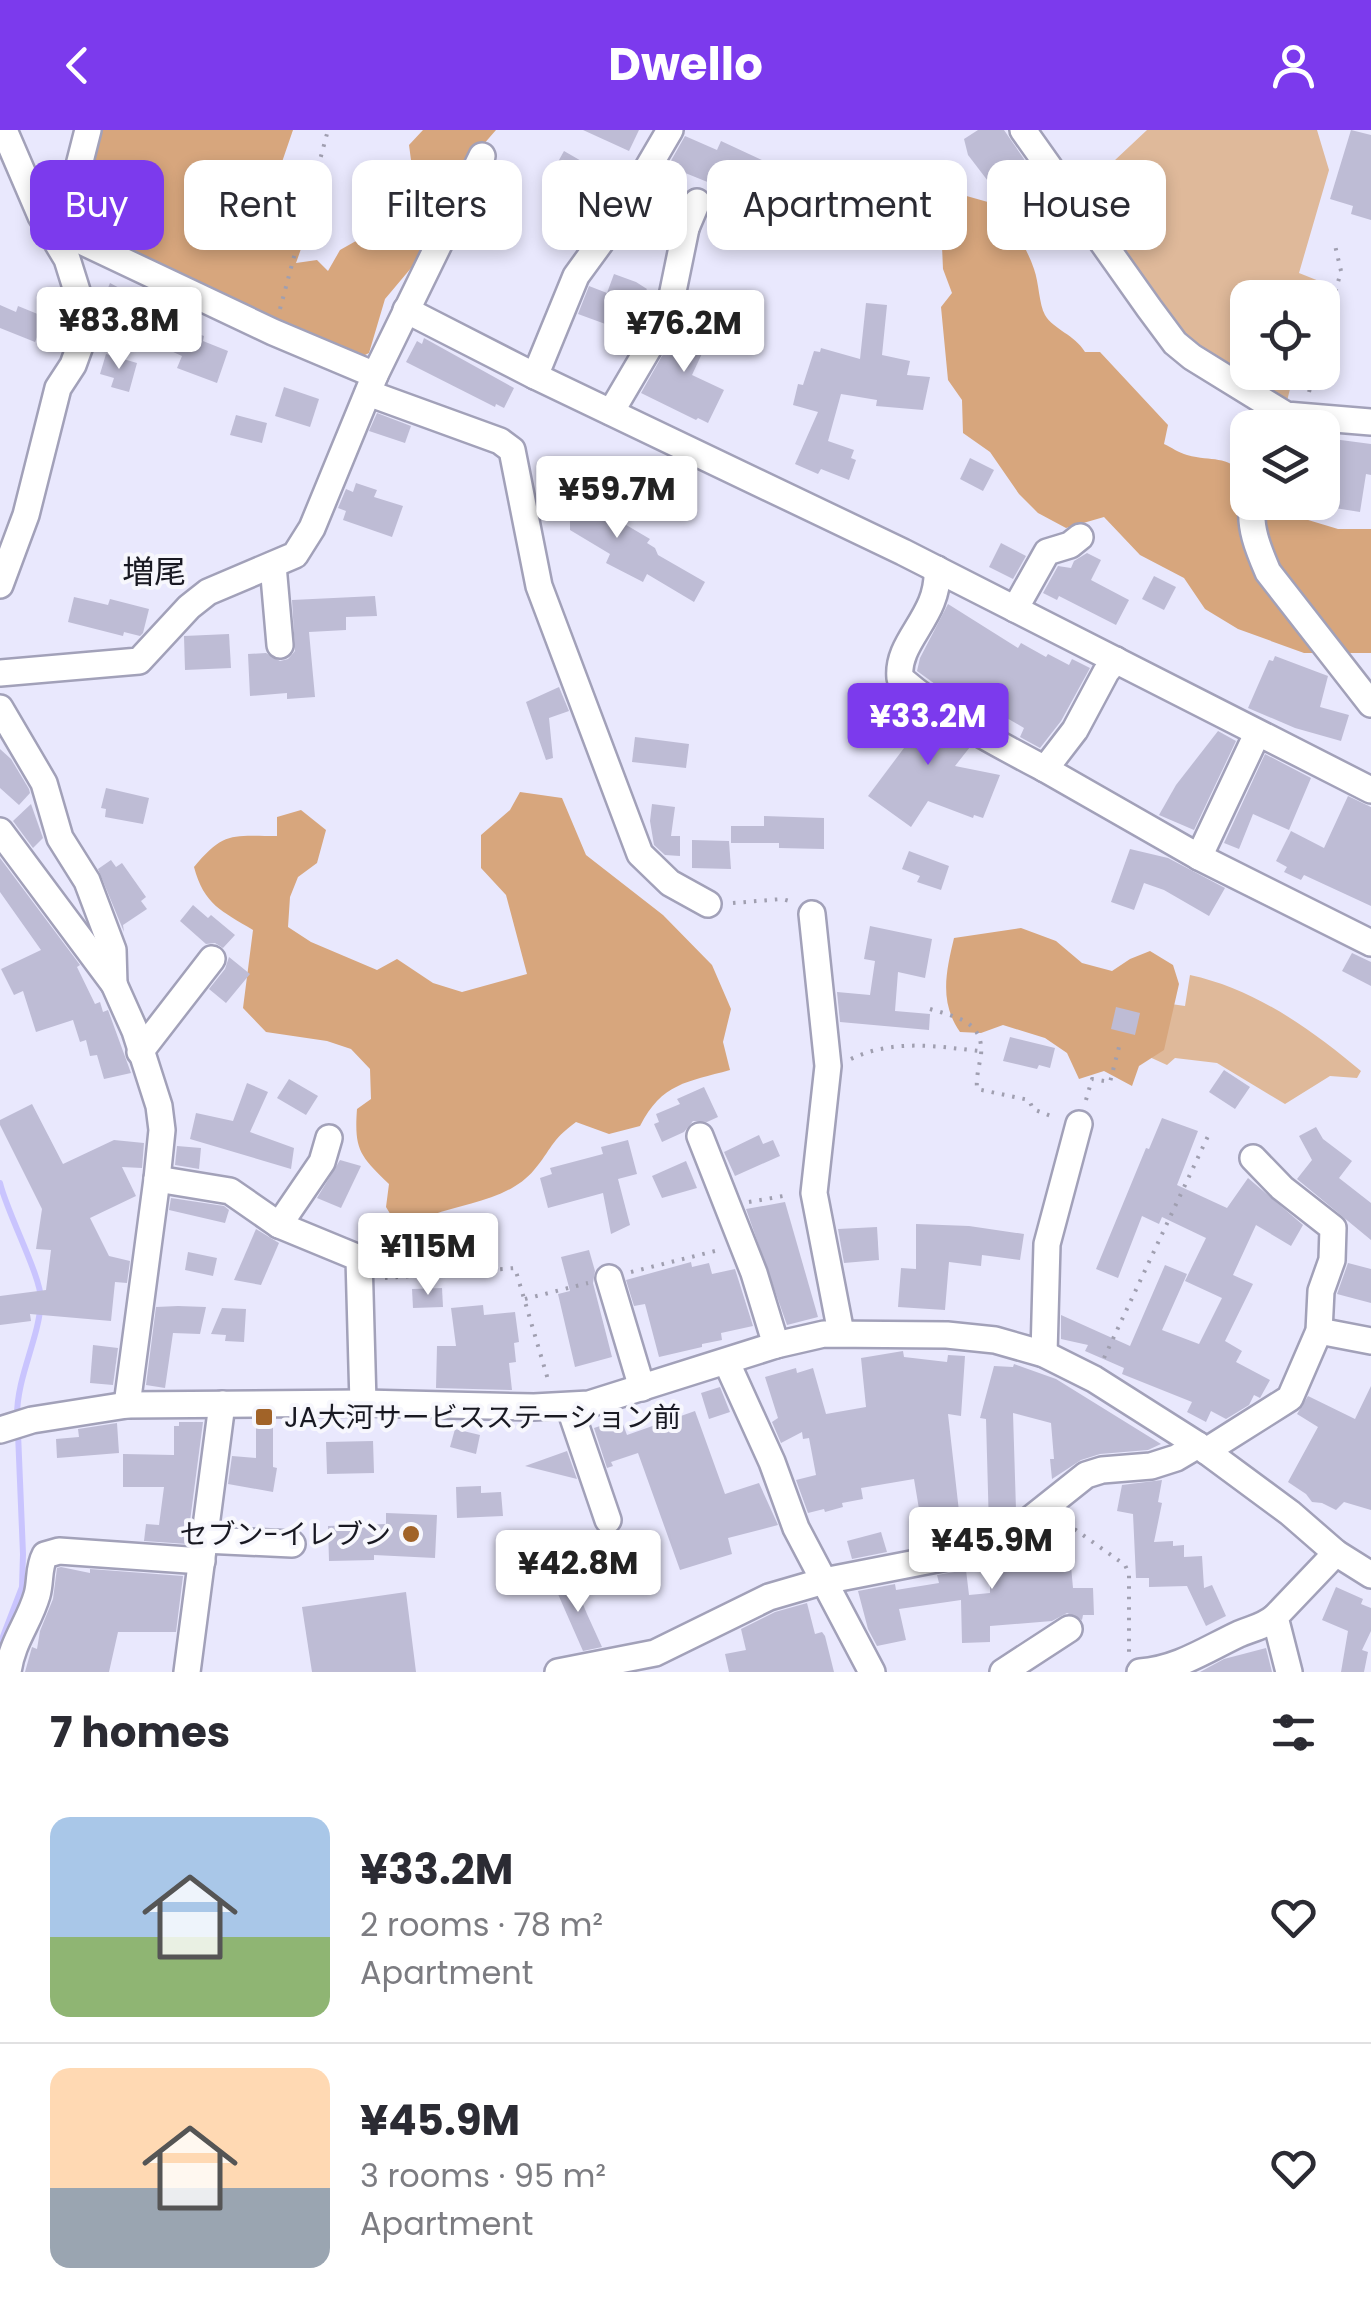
<!DOCTYPE html>
<meta charset="utf-8">
<style>
:root{--surface:#fff;--page:#f2f2f3;--text:#2b2b33;--muted:#7c7c81;--line:#e1e1e2;--accent:#7c3aed}
body{margin:0;font-family:Poppins,"Noto Sans JP",sans-serif;background:var(--page);color:var(--text);height:100vh;display:flex;flex-direction:column;font-size:38px;white-space:nowrap}
*{box-sizing:border-box;margin:0}
p{font-size:32px;color:var(--muted)}
.icon{flex:none;width:55px;height:55px;fill:none;stroke:currentColor;stroke-width:2;stroke-linecap:round;stroke-linejoin:round}
.map{position:relative;height:1542px;overflow:hidden}
.side{display:flex;flex-direction:column;background:var(--surface);flex:1}
.side>*{flex:none}
.banner{position:absolute;left:30px;top:30px;width:1312px;height:90px;display:flex;gap:20px}
.buttons{position:absolute;left:1230px;top:150px;display:grid;gap:20px}
.buttons a{display:grid;place-items:center;width:110px;height:110px;border-radius:20px;background:var(--surface);box-shadow:0 5px 15px #0003;font-size:50px}
.price{position:absolute;translate:-50% -85px;padding:0 22px;border-radius:10px;background:#fff;color:#222;font-size:32px;line-height:65px;filter:drop-shadow(0 2px 5px #0008)}
.price::after{content:'';position:absolute;left:50%;top:60px;width:30px;height:22px;margin-left:-15px;background:inherit;clip-path:polygon(0 0,100% 0,50% 100%)}
.price.selected{background:var(--accent);color:#fff}
ul{padding:0;list-style:none}
li{display:flex;align-items:center;gap:30px;height:250px;padding:0 50px}
li+li{border-top:2px solid var(--line)}
li span{display:grid;place-items:center;flex:none;width:280px;height:200px;border-radius:20px;color:#555}
li>.icon{margin-inline-start:auto}
span .icon{width:120px;height:120px;fill:#fffc;stroke-width:1}
li b{font-size:42px}
h2{display:flex;justify-content:space-between;align-items:center;height:120px;padding:0 50px;font-size:42px}
.pill{padding:0 35px;border-radius:20px;background:var(--surface);box-shadow:0 5px 15px #0003;font-size:35px;line-height:90px}
.pill.selected{background:var(--accent);color:#fff}
header{display:flex;justify-content:space-between;align-items:center;height:130px;padding:0 50px;background:var(--accent);color:#fff;font-size:45px;font-weight:700}
.map>svg:first-child{display:block}
.green{fill:#dfb99a}
.forest{fill:#d7a67d}
.lines{fill:none;stroke-linecap:round;stroke-linejoin:round}
.stream{stroke:#c9c4fe;stroke-width:6}
.building{fill:#bebcd5}
.minor-casing{stroke:#a2a1b9;stroke-width:30}
.path{stroke:#a09fb0;stroke-width:4;stroke-dasharray:2.5 8;stroke-linecap:butt}
.minor{stroke:#fff;stroke-width:25}
.poi-dot{fill:#a16328;stroke:#f7f7fd;stroke-width:4}
.labels{text-anchor:middle;stroke-width:8;stroke-linejoin:round;paint-order:stroke}
.poi-label{font-size:28px;fill:#191922;stroke:#f7f7fd;text-anchor:start}
.quarter-label{font-size:32px;fill:#191922;stroke:#f7f7fd}
</style>
<header><svg class="icon" aria-label="back" viewBox="0 0 24 24"><path d="M15 5l-7 7 7 7"/></svg>Dwello<svg class="icon" aria-label="person" viewBox="0 0 24 24"><circle cx="12" cy="8" r="4"/><path d="M4 21q1-7 8-7t8 7"/></svg></header>
<div class="map">
<svg width="1371" height="1542" viewBox="0 0 1371 1542">
<rect width="100%" height="100%" fill="#e9e8fd"/>
<g class="green">
<polygon points="1147,0 1317,0 1329,40 1299,143 1319,151 1315,167 1248,168 1248,242 1294,243 1287,271 1182,208 1081,62"/>
<path d="M1190 845C1255 859 1311 899 1361 941L1357 948 1330 946 1285 974 1217 933 1175 928 1167 935 1145 925 1164 873 1185 876Z"/>
</g>
<g class="forest">
<polygon points="93,0 293,0 272,61 277,90 302,116 296,133 317,130 328,141 340,120 363,107 358,91 394,74 395,46 411,30 409,15 423,0 496,0 469,31 422,125 385,169 369,223 357,229 60,87"/>
<path d="M934 48H950L963 65 1002 76C1013 97 1026 116 1034 139 1039 153 1039 174 1045 185 1054 200 1074 204 1085 222H1100L1168 295 1164 314C1171 317 1179 323 1187 325 1213 332 1225 324 1247 346L1248 372 1338 399H1371V523H1304L1238 499 1205 479 1184 448 1140 425 1104 387 1066 398 1038 383 1019 364 990 322 963 303 962 270 948 250 941 177 952 163 943 139 942 116 935 95 919 77 911 53Z"/>
<path d="M520 662 562 668 586 725 663 785 712 835 731 879 723 912 730 940C687 952 662 953 640 996L609 1004 576 992C550 1011 552 1019 534 1040 510 1069 466 1073 432 1085L426 1107 412 1120 386 1077 389 1054C360 1026 354 1020 357 979L371 969 370 939 351 919 327 911 266 902 243 878 253 800C222 781 204 775 194 737 224 701 232 706 277 706V687L301 680 326 700 317 733 298 747 290 767 288 797 311 812 377 840 397 829 433 853 462 862 527 844 506 765 481 738V705L510 680Z"/>
<path d="M1021 798 1056 811 1082 833 1112 841 1130 829 1150 821 1173 835 1179 854 1164 920 1139 936 1132 956 1104 941 1079 949 1067 923 1045 908 1003 895 981 903 960 902C939 872 946 842 954 808Z"/>
</g>
<g class="lines">
<g class="stream">
<path d="M0 1053C7 1083 42 1148 41 1171 39 1209 17 1246 17 1286"/>
<polyline points="0,1514 22,1457 23,1424 18,1303"/>
</g>
</g>
<g class="building">
<polygon points="583,0 639,0 629,21"/>
<polygon points="978,0 1004,0 1035,45 1004,72 968,25 964,9"/>
<polygon points="1351,0 1371,5 1371,90 1351,84 1353,76 1330,69"/>
<polygon points="685,6 717,20 721,11 764,31 747,68 668,36"/>
<polygon points="564,21 616,51 606,71 577,54 575,57 554,46 554,39"/>
<polygon points="614,144 636,152 647,159 645,162 655,166 641,199 622,192 619,199 578,184 589,156 607,163"/>
<polygon points="110,153 176,188 173,195 204,206 203,211 228,221 217,253 177,238 182,226 136,205 139,199 99,180"/>
<polygon points="866,173 887,175 882,225 910,231 907,245 930,247 923,280 876,276 877,270 841,264 828,311 854,320 851,328 856,330 849,350 821,339 818,344 795,334 818,282 793,275 798,254 803,255 814,221 820,222 821,218 860,229"/>
<polygon points="0,175 16,182 18,176 45,187 35,212 0,198"/>
<polygon points="683,189 712,202 692,245 724,260 708,293 698,288 696,290 641,263"/>
<polygon points="424,208 514,258 504,278 496,274 495,277 406,232 417,211 422,214"/>
<polygon points="106,224 137,233 129,262 111,257 114,248 100,244"/>
<polygon points="284,257 319,269 310,297 275,286"/>
<polygon points="377,283 411,296 405,313 369,301"/>
<polygon points="236,285 267,293 262,313 230,305"/>
<polygon points="1333,309 1371,314 1371,345 1366,344 1360,382 1322,376 1322,325 1331,326"/>
<polygon points="970,328 994,340 983,361 960,349"/>
<polygon points="543,346 650,409 647,413 655,418 658,425 705,452 694,472 647,444 643,452 606,433 610,424 570,400 570,390 539,373 536,358"/>
<polygon points="356,353 377,360 374,367 403,376 392,407 343,390 346,381 338,378 346,359 353,362"/>
<polygon points="1001,413 1026,426 1013,449 989,437"/>
<polygon points="1087,423 1101,430 1091,450 1129,470 1116,495 1059,466 1057,470 1043,463 1058,436 1071,438 1074,431"/>
<polygon points="1154,446 1176,457 1164,480 1142,469"/>
<polygon points="375,466 377,486 346,487 346,500 309,502 315,567 287,569 287,563 250,566 248,524 266,523 280,531 288,529 295,521 292,470"/>
<polygon points="74,467 108,475 110,469 149,479 143,503 140,506 124,502 123,506 68,492"/>
<polygon points="948,474 1018,518 1021,513 1046,527 1048,524 1069,535 1072,529 1090,538 1061,591 1040,618 1020,607 1024,598 969,566 964,575 917,541 920,528"/>
<polygon points="229,504 231,538 185,540 184,506"/>
<polygon points="1275,526 1328,546 1320,577 1349,585 1341,611 1295,598 1248,578 1269,530 1273,531"/>
<polygon points="559,557 569,581 549,588 553,628 546,630 526,572"/>
<polygon points="889,560 970,617 955,636 1000,645 983,688 974,685 973,688 928,671 911,697 868,666 907,614 886,599 879,588 886,580 878,574"/>
<polygon points="1218,601 1236,611 1194,700 1159,685 1176,655"/>
<polygon points="635,607 689,614 686,638 632,632"/>
<polygon points="0,619 11,629 29,659 30,663 19,675 0,658"/>
<polygon points="1265,624 1311,648 1289,700 1253,684 1239,719 1224,713"/>
<polygon points="106,658 149,668 143,694 105,687 106,679 101,678"/>
<polygon points="1348,666 1371,677 1371,776 1304,745 1301,750 1284,742 1287,737 1276,731 1291,701 1324,718"/>
<polygon points="31,674 43,708 33,718 13,691"/>
<polygon points="652,674 675,677 671,706 680,706 680,726 665,725 654,715 650,691"/>
<polygon points="764,686 824,688 824,719 779,718 779,713 731,713 731,696 764,696"/>
<polygon points="692,710 729,711 731,739 692,738"/>
<polygon points="1130,719 1168,728 1225,758 1209,786 1164,760 1144,753 1134,780 1111,772"/>
<polygon points="909,721 949,736 941,760 917,752 920,746 902,739"/>
<polygon points="0,728 80,835 77,837 95,874 100,872 103,882 108,880 131,943 104,949 97,925 90,926 86,910 80,912 73,890 36,902 23,861 14,865 1,839 41,820 0,762"/>
<polygon points="111,730 116,737 122,733 146,767 141,771 147,779 123,795 124,802 98,739"/>
<polygon points="193,775 208,788 211,785 235,805 223,818 215,813 206,814 180,791"/>
<polygon points="870,796 932,809 925,848 898,842 895,881 930,884 929,900 840,892 837,862 870,865 875,831 864,829"/>
<polygon points="1352,823 1371,832 1371,856 1342,841"/>
<polygon points="229,827 250,844 226,873 209,859 225,839"/>
<polygon points="1116,877 1140,883 1135,905 1111,899"/>
<polygon points="1010,907 1055,918 1050,938 1039,935 1037,939 1003,931"/>
<polygon points="1224,940 1250,957 1235,979 1209,962"/>
<polygon points="289,949 318,966 306,985 277,968"/>
<polygon points="247,953 268,962 250,1002 294,1018 291,1039 190,1009 196,983 233,991"/>
<polygon points="704,957 718,987 707,992 693,991 684,1002 662,1012 654,994 659,992 656,984 680,974 677,969"/>
<polygon points="32,974 63,1034 114,1010 144,1013 142,1038 122,1037 136,1066 90,1088 109,1126 130,1131 127,1153 115,1152 111,1191 30,1184 31,1191 0,1195 0,1166 46,1160 51,1120 36,1119 42,1079 0,995 0,990"/>
<polygon points="1162,988 1198,1001 1177,1055 1227,1078 1248,1048 1303,1095 1291,1116 1256,1095 1233,1145 1253,1154 1225,1211 1242,1221 1236,1232 1270,1250 1260,1268 1254,1265 1249,1275 1226,1289 1211,1281 1206,1292 1187,1282 1192,1272 1122,1244 1124,1238 1085,1221 1088,1215 1061,1209 1061,1185 1130,1216 1165,1135 1187,1144 1162,1200 1199,1214 1222,1168 1185,1151 1206,1108 1162,1087 1159,1094 1142,1086 1118,1148 1096,1139 1146,1018 1149,1019"/>
<polygon points="1316,997 1323,1009 1352,1031 1339,1048 1371,1073 1371,1110 1297,1049 1312,1030 1299,1006"/>
<polygon points="759,1005 763,1014 773,1010 780,1026 735,1046 724,1022"/>
<polygon points="628,1010 637,1044 618,1049 630,1095 611,1104 603,1063 548,1078 540,1048 552,1044 550,1038 603,1024 601,1017"/>
<polygon points="177,1016 201,1018 199,1039 175,1035"/>
<polygon points="340,1030 361,1036 341,1078 317,1068"/>
<polygon points="686,1031 697,1058 662,1068 652,1046"/>
<polygon points="171,1068 224,1076 229,1080 225,1093 169,1080"/>
<polygon points="785,1072 818,1187 787,1195 746,1079"/>
<polygon points="486,1085 489,1105 451,1111 448,1091"/>
<polygon points="916,1094 969,1096 1024,1104 1020,1130 982,1125 981,1136 949,1132 945,1180 898,1177 901,1138 916,1139"/>
<polygon points="877,1097 879,1130 844,1133 838,1099"/>
<polygon points="256,1099 279,1113 261,1155 234,1150"/>
<polygon points="376,1113 407,1121 401,1142 375,1135"/>
<polygon points="589,1120 595,1141 593,1153 612,1227 575,1237 558,1164 570,1161 561,1127"/>
<polygon points="188,1122 217,1128 213,1146 185,1140"/>
<polygon points="691,1132 692,1137 709,1133 712,1144 735,1139 753,1196 721,1203 722,1210 702,1214 702,1217 659,1227 645,1174 634,1176 626,1150"/>
<polygon points="1348,1133 1371,1139 1371,1173 1337,1164"/>
<polygon points="442,1158 443,1177 413,1178 412,1159"/>
<polygon points="483,1175 484,1185 515,1182 519,1212 514,1213 516,1232 509,1233 512,1260 436,1258 437,1216 456,1216 451,1178"/>
<polygon points="178,1176 206,1177 200,1204 173,1203 165,1258 146,1255 156,1177"/>
<polygon points="222,1178 246,1179 244,1212 225,1211 226,1205 211,1204"/>
<polygon points="93,1215 118,1218 113,1255 90,1253"/>
<polygon points="903,1221 904,1227 947,1232 948,1225 965,1226 961,1286 948,1284 962,1408 925,1415 914,1349 861,1358 863,1369 842,1373 843,1377 825,1382 824,1379 808,1383 796,1350 816,1345 809,1308 803,1309 802,1302 781,1313 772,1292 778,1288 765,1247 796,1238 797,1243 813,1238 826,1284 866,1277 861,1228"/>
<polygon points="1014,1234 1056,1249 1161,1314 1148,1320 1100,1324 1081,1330 1052,1349 1050,1329 1054,1329 1051,1293 1013,1283 1016,1380 989,1398 986,1289 980,1288 994,1236 1013,1237"/>
<polygon points="1371,1256 1371,1380 1344,1372 1336,1380 1322,1373 1312,1372 1306,1364 1288,1352 1318,1297 1297,1284 1308,1266 1355,1289"/>
<polygon points="720,1257 730,1282 709,1289 701,1263"/>
<polygon points="695,1281 725,1364 759,1353 778,1395 728,1408 732,1424 680,1440 638,1323 611,1332 613,1336 607,1338 594,1298 621,1289 627,1305"/>
<polygon points="256,1290 273,1290 273,1337 277,1338 273,1362 228,1354 232,1326 256,1328"/>
<polygon points="179,1292 203,1292 187,1414 144,1411 146,1394 159,1395 164,1357 123,1357 123,1324 174,1325 174,1296 179,1296"/>
<polygon points="117,1293 119,1323 57,1328 56,1309 79,1307 78,1299"/>
<polygon points="455,1299 480,1305 476,1324 450,1317"/>
<polygon points="373,1311 374,1343 327,1344 326,1312"/>
<polygon points="567,1321 577,1349 525,1336"/>
<polygon points="1162,1350 1158,1372 1162,1373 1154,1412 1173,1411 1173,1416 1184,1415 1184,1427 1202,1426 1204,1458 1212,1455 1226,1486 1206,1496 1187,1456 1149,1457 1149,1448 1136,1448 1133,1384 1117,1381 1122,1355"/>
<polygon points="481,1356 481,1363 501,1362 503,1386 457,1388 456,1357"/>
<polygon points="1066,1381 1073,1458 1093,1458 1094,1485 1083,1485 1082,1490 1067,1483 1052,1491 990,1496 990,1512 962,1513 961,1470 899,1479 906,1510 877,1516 868,1499 858,1461 895,1454 896,1460 939,1453 937,1445 966,1440 969,1465 990,1463 990,1435 1027,1413"/>
<polygon points="386,1383 437,1385 435,1428 374,1425 374,1430 329,1431 328,1396 386,1394"/>
<polygon points="881,1402 887,1422 852,1429 847,1411"/>
<polygon points="634,1405 647,1450 623,1457 609,1413"/>
<polygon points="61,1437 90,1443 90,1439 183,1446 176,1502 118,1502 109,1542 25,1542 32,1517 37,1519 40,1501 53,1469 57,1438"/>
<polygon points="572,1448 587,1484 602,1517 583,1521 554,1455"/>
<polygon points="1336,1457 1363,1469 1361,1474 1371,1478 1371,1501 1362,1520 1368,1522 1364,1542 1341,1542 1348,1501 1322,1490"/>
<polygon points="406,1462 416,1542 312,1542 302,1477"/>
<polygon points="807,1473 815,1504 822,1502 825,1506 834,1542 729,1542 725,1524 746,1520 741,1499 775,1482"/>
<polygon points="1266,1518 1272,1542 1200,1542 1224,1529"/>
</g>
<g class="lines">
<g class="minor-casing">
<g id="minor">
<polyline points="1023,0 1149,178 1175,213 1192,227 1286,285 1371,292"/>
<polyline points="632,65 686,98"/>
<polyline points="45,94 273,202 375,245"/>
<polyline points="62,102 88,0"/>
<polyline points="406,180 535,246 903,422 1371,660"/>
<polyline points="535,246 576,146 619,87 670,0"/>
<polyline points="368,263 500,311 512,320 539,456 640,724 670,753 708,774"/>
<polyline points="611,282 664,192 670,176 686,98 697,72"/>
<path d="M1253 372C1248 396 1259 421 1268 442L1371 574"/>
<polyline points="273,435 280,515"/>
<path d="M937 439C940 487 896 510 900 548 944 586 994 612 1045 639L1075 600 1106 542 1116 530"/>
<polyline points="0,455 26,385 58,258 73,235 81,213 83,180 67,129 41,86 4,0"/>
<polyline points="1015,479 1047,422 1070,415 1080,407"/>
<polyline points="0,543 139,531 189,477 208,462 295,425 312,398 375,245 482,26"/>
<polyline points="0,578 44,653 60,708 87,751 113,820 114,854"/>
<polyline points="1045,639 1199,727 1257,604"/>
<polyline points="0,701 114,854 135,901 159,976 162,1000 157,1049 127,1275"/>
<polyline points="1199,727 1371,813"/>
<polyline points="812,784 828,936 814,1063 841,1203"/>
<polyline points="140,922 212,829"/>
<polyline points="700,1006 754,1143 776,1215"/>
<polyline points="157,1049 230,1061 279,1095 359,1128 363,1273"/>
<polyline points="279,1095 322,1032 329,1008"/>
<polyline points="609,1148 642,1258"/>
<polyline points="1319,1201 1371,1211"/>
<polyline points="1044,1224 1047,1114 1079,994"/>
<polyline points="727,1233 772,1332 796,1398 872,1542"/>
<polyline points="569,1276 608,1390"/>
<polyline points="0,1300 32,1290 127,1275 363,1273 534,1277 589,1274 776,1215 824,1204 947,1205 995,1210 1044,1224 1094,1249 1198,1315 1290,1383 1336,1423 1371,1445"/>
<polyline points="1206,1321 1290,1268 1319,1201 1321,1161 1332,1130 1333,1098 1282,1058 1253,1028"/>
<polyline points="204,1410 292,1414"/>
<path d="M8 1542C12 1511 29 1493 37 1465 41 1451 38 1438 45 1425L59 1421 202 1431"/>
<polyline points="187,1542 222,1274"/>
<polyline points="558,1542 655,1523 769,1467 824,1451 983,1420 1017,1400 1086,1345 1102,1340 1151,1336 1176,1328 1198,1315"/>
<polyline points="1003,1542 1069,1499"/>
<path d="M1140 1542C1178 1539 1205 1520 1239 1504 1253 1498 1263 1497 1275 1487"/>
<polyline points="1289,1542 1275,1487 1336,1423"/>
</g>
</g>
<g class="path">
<polyline points="280,179 328,0"/>
<polyline points="1322,212 1341,141 1334,111"/>
<polyline points="1309,262 1315,242"/>
<polyline points="733,773 782,769 793,772"/>
<path d="M930 879C956 887 984 891 981 925 979 937 976 947 977 959L1029 970 1033 979 1056 988"/>
<path d="M851 929C893 909 934 916 979 921"/>
<polyline points="1086,970 1092,949 1110,952 1119,917"/>
<polyline points="749,1072 789,1065"/>
<polyline points="631,1142 719,1120"/>
<polyline points="385,1148 515,1138 549,1253"/>
<polyline points="525,1169 588,1153"/>
<polyline points="1104,1228 1208,1006"/>
<polyline points="1066,1393 1125,1435 1129,1444 1129,1522"/>
</g>
<use href="#minor" class="minor"/>
</g>
<g class="poi-dot">
<rect x="254" y="1277" width="20" height="20" rx="5"/>
<circle cx="411" cy="1404" r="10"/>
</g>
<g class="labels">
<g class="poi-label">
<text x="284" y="1297">JA大河サービスステーション前</text>
<text x="391" y="1414" text-anchor="end">セブン-イレブン</text>
</g>
<g class="quarter-label">
<text x="154" y="453">増尾</text>
</g>
</g>
</svg>
<div class="buttons">
<a><svg class="icon" aria-label="locate" viewBox="0 0 24 24"><circle cx="12" cy="12" r="6"/><path d="M12 2v4M12 18v4M2 12h4M18 12h4"/></svg></a>
<a><svg class="icon" aria-label="layers" viewBox="0 0 24 24"><path d="M12 4l9 5-9 5-9-5zM3 14l9 5 9-5"/></svg></a>
</div>
<b class="price" style="left:119px;top:242px">¥83.8M</b>
<b class="price" style="left:684px;top:245px">¥76.2M</b>
<b class="price" style="left:617px;top:411px">¥59.7M</b>
<b class="price selected" style="left:928px;top:638px">¥33.2M</b>
<b class="price" style="left:428px;top:1168px">¥115M</b>
<b class="price" style="left:992px;top:1462px">¥45.9M</b>
<b class="price" style="left:578px;top:1485px">¥42.8M</b>
<div class="banner">
<a class="pill selected">Buy</a>
<a class="pill">Rent</a>
<a class="pill">Filters</a>
<a class="pill">New</a>
<a class="pill">Apartment</a>
<a class="pill">House</a>
</div>
</div>
<section class="side">
<h2>7 homes<svg class="icon" aria-label="filters" viewBox="0 0 24 24"><path d="M4 7h16M4 17h16"/><circle cx="9" cy="7" r="2"/><circle cx="15" cy="17" r="2"/></svg></h2>
<ul>
<li><span style="background:linear-gradient(#a9c7e8 60%,#8fb573 0)"><svg class="icon" aria-label="home" viewBox="0 0 24 24"><path d="M3 11l9-7 9 7M6 9v11h12V9"/></svg></span><div><b>¥33.2M</b><p>2 rooms · 78 m²</p><p>Apartment</p></div><svg class="icon" aria-label="heart" viewBox="0 0 24 24"><path d="M12 20l-8-8c-3-5 5-10 8-4 3-6 11-1 8 4z"/></svg></li>
<li><span style="background:linear-gradient(#ffd9b3 60%,#9aa5b1 0)"><svg class="icon" aria-label="home" viewBox="0 0 24 24"><path d="M3 11l9-7 9 7M6 9v11h12V9"/></svg></span><div><b>¥45.9M</b><p>3 rooms · 95 m²</p><p>Apartment</p></div><svg class="icon" aria-label="heart" viewBox="0 0 24 24"><path d="M12 20l-8-8c-3-5 5-10 8-4 3-6 11-1 8 4z"/></svg></li>
</ul>
</section>
